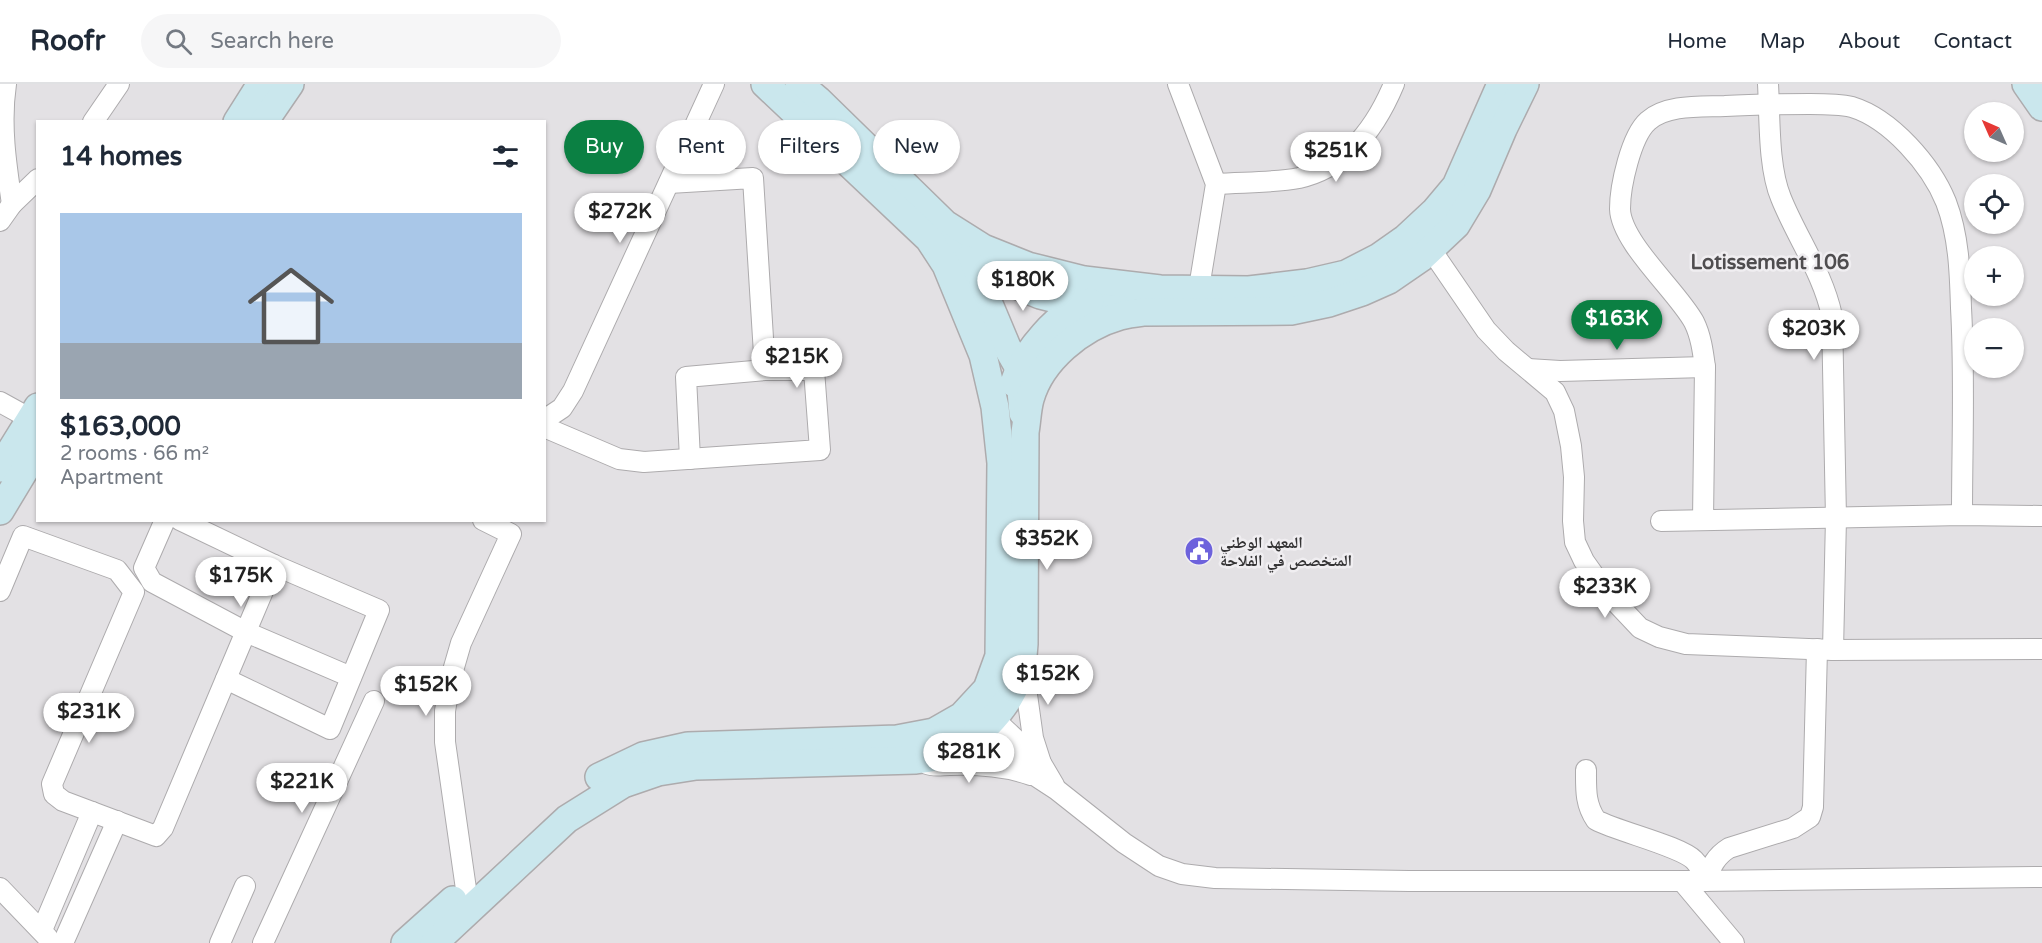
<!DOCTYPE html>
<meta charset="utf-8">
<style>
:root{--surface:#fff;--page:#f6f6f7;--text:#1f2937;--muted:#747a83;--line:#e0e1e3;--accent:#0b8043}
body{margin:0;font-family:"Varela Round","Noto Naskh Arabic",sans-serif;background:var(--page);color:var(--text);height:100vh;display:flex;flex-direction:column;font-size:22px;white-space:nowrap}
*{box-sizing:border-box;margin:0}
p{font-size:20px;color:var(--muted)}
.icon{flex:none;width:33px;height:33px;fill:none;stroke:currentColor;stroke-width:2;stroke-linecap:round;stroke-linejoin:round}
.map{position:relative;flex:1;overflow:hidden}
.sheet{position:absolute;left:36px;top:36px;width:510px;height:402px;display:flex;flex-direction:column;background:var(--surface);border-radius:0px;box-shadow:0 2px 4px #0004}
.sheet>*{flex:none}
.top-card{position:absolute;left:564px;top:36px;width:570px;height:54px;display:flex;gap:12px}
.needle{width:39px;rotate:315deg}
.buttons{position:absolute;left:1964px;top:18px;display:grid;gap:12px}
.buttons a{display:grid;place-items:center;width:60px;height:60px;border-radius:50%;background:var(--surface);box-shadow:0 2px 4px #0004;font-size:30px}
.price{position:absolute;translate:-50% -51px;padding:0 14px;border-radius:21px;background:#fff;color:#222;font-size:20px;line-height:39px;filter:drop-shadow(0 2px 3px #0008)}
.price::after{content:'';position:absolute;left:50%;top:36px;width:18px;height:14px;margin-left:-9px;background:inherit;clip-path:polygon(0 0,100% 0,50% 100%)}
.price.active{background:var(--accent);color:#fff}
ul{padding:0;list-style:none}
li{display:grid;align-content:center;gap:12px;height:318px;padding:0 24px}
li span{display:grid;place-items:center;height:186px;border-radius:0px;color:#555}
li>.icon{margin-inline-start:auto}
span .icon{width:108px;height:108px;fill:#fffc;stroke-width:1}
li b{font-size:26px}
h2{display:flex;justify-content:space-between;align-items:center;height:72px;padding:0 24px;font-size:26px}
.tag{padding:0 21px;border-radius:27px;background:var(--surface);box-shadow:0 2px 4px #0004;font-size:21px;line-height:54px}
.tag.active{background:var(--accent);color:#fff}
header{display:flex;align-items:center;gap:36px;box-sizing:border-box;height:84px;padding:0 30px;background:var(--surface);border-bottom:2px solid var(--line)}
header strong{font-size:28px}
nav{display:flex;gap:33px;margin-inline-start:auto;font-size:21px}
.search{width:420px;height:54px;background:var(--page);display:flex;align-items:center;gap:15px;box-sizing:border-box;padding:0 21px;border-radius:33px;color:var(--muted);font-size:22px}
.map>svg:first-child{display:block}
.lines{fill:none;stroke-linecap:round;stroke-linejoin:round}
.street-casing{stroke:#adabad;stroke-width:22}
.secondary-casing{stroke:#adabad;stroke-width:30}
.street{stroke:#fff;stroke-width:20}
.secondary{stroke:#cae7ed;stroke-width:27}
.labels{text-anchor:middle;stroke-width:5;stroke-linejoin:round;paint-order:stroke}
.poi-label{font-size:16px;font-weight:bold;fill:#343334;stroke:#f0eef1;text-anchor:start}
.quarter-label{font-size:20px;font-weight:bold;fill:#4f4d4f;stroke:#f0eef1}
</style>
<header>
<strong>Roofr</strong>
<div class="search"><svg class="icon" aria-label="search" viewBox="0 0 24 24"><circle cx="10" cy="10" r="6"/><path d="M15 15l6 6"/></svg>Search here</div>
<nav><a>Home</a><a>Map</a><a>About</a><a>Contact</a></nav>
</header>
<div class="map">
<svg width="2042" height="859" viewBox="0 0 2042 859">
<rect width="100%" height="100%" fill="#e3e1e4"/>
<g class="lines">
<g class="street-casing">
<g id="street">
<path d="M6 0C0 40 6 80 12 120"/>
<polyline points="1178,0 1216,100 1197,216"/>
<path d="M1768 0C1770 34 1768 83 1781 114 1797 154 1823 189 1832 232L1836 434 1833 566"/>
<polyline points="93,38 119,0"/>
<path d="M1216 100C1241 98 1274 99 1299 94 1348 83 1376 43 1394 0"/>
<polyline points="0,137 12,120 38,95"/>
<polyline points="1423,154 1486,246 1506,267 1555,308 1564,327 1571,362 1574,393 1573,437 1575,458 1584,477 1606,508 1640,544 1659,553 1686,560 1833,566 2042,565"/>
<polyline points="1528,285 1560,287 1705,283"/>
<polyline points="0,318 29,334 38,336"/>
<polyline points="544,336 562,324 573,307 714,0"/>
<polyline points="544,343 619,375 644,378 820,366 814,286 765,286 753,94 669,99"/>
<polyline points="690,375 686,293 765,286"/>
<polyline points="165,436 144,484 152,498 246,548 351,593"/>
<polyline points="180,436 274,481 379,526 330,645 226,595"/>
<path d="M1703 436 1705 283C1703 268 1701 252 1694 238 1678 208 1621 159 1620 125 1620 102 1631 52 1648 37 1667 20 1702 23 1725 22 1754 20 1782 20 1810 20 1824 20 1839 20 1852 23 1891 35 1931 81 1946 118 1959 152 1960 189 1961 224 1965 293 1962 362 1962 431"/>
<polyline points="1661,437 1962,431 2042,432"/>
<polyline points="0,507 23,452 117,486 134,508 52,700 54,710 63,717 156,752 163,744 274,481"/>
<polyline points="1023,582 1033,654 1041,679"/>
<polyline points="982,631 994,635 1041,679 1054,701"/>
<polyline points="981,634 982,640 991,652 1031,689 1057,706 1124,759 1159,782 1182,790 1215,794 1409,797 1700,797 2042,793"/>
<path d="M927 680C934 683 942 681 950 681 978 680 1005 682 1031 691"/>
<path d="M1586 686C1586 705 1585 720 1596 736 1619 748 1680 762 1694 776 1700 782 1703 789 1706 797 1711 782 1716 772 1729 764L1793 744 1810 733 1813 723 1817 565"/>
<polyline points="1682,797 1734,859"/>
<polyline points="0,804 48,854"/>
<polyline points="469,826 445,658 445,627 450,597 461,559 511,450 483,436"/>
<polyline points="42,846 92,728"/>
<polyline points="63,859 117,737"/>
<polyline points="220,859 245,802"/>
<polyline points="263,859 374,617"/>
</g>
</g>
<g class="secondary-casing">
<g id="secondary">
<polyline points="799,0 818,16 945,140 983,164 1028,182 1084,196 1160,205 1249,206 1307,199 1346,190 1379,173 1406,154 1435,127 1456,102 1501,0"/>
<polyline points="2026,0 2042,23"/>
<polyline points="237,38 261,0"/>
<polyline points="264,38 290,0"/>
<polyline points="935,159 970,182 1040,211 1079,221 1128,227"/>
<polyline points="967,176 981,201 1007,263 1019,284 1023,329"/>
<path d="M1014 299C1024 269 1058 227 1090 218"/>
<polyline points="0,384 38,323"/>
<polyline points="0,427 38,364"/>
<polyline points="599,693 643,672 688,662 897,655 934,648 962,632 987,605 999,572 1001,379 995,323 983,271 946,181 929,155 765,0"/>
<polyline points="405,859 453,816"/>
<path d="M434 859 567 735 623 700 658 688 696 682 916 676C923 675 932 674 939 672 973 662 1008 625 1019 592 1023 582 1023 570 1024 560L1025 348C1027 337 1027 326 1030 315 1041 276 1081 243 1120 232 1127 230 1135 229 1143 228L1291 227 1329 219 1362 208 1389 196 1421 174 1456 141 1477 106 1503 45 1525 0"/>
</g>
</g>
<use href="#street" class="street"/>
<use href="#secondary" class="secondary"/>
</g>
<defs>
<g id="civic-disc" transform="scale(1.5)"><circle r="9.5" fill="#6d62dc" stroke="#f0eef1"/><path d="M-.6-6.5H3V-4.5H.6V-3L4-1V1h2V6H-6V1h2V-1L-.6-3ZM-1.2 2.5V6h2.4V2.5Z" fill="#fff"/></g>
</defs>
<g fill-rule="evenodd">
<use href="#civic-disc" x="1199" y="467"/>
</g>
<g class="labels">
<g class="poi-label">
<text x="1220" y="464">المعهد الوطني<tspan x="1220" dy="18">المتخصص في الفلاحة</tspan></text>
</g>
<g class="quarter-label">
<text x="1770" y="185">Lotissement 106</text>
</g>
</g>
</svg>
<div class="buttons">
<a><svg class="needle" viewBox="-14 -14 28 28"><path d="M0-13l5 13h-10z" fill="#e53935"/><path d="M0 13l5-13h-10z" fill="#747a83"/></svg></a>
<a><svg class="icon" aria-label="locate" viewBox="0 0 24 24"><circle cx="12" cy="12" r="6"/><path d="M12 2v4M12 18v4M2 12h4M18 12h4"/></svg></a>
<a>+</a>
<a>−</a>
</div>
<b class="price" style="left:1336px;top:99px">$251K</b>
<b class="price" style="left:620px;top:160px">$272K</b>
<b class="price" style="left:1023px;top:228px">$180K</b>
<b class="price active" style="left:1617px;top:267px">$163K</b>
<b class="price" style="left:1814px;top:277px">$203K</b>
<b class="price" style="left:797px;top:305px">$215K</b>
<b class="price" style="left:1047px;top:487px">$352K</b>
<b class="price" style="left:241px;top:524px">$175K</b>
<b class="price" style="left:1605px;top:535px">$233K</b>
<b class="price" style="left:1048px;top:622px">$152K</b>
<b class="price" style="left:426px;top:633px">$152K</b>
<b class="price" style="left:89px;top:660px">$231K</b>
<b class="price" style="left:969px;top:700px">$281K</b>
<b class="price" style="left:302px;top:730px">$221K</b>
<div class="top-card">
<a class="tag active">Buy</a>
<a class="tag">Rent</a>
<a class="tag">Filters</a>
<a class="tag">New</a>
</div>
<section class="sheet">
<h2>14 homes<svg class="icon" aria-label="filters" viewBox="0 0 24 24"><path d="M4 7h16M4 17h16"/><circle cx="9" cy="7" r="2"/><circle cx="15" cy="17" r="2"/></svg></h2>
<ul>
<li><span style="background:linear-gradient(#a9c7e8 70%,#9aa5b1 0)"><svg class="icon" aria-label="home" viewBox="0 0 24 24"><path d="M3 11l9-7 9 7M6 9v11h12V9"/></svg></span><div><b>$163,000</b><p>2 rooms · 66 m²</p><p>Apartment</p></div></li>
</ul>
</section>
</div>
